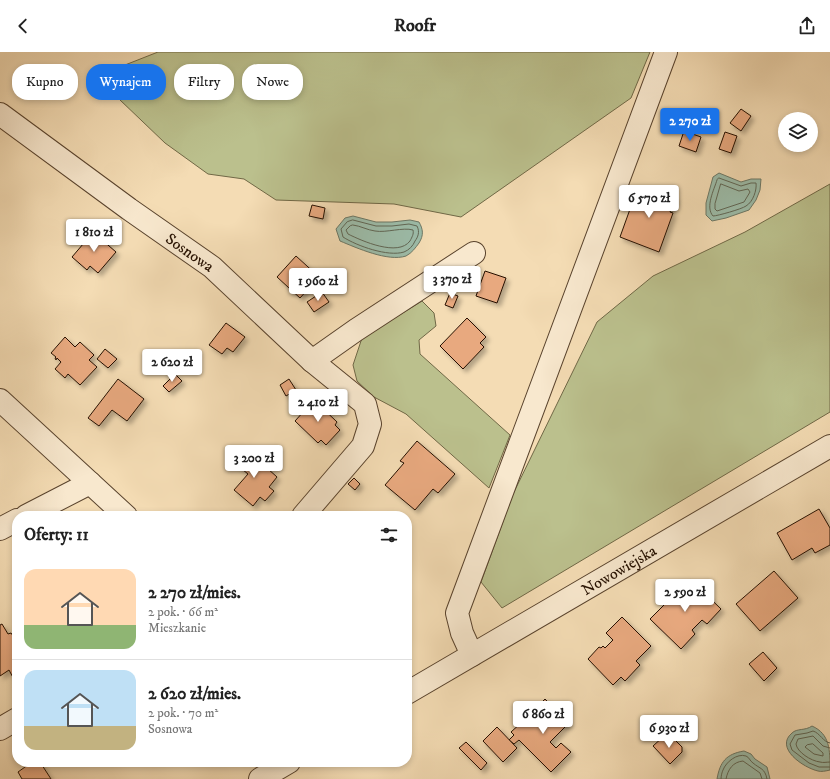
<!DOCTYPE html>
<html lang="pl">
<meta charset="utf-8">
<style>
:root{--surface:#fff;--page:#f6f6f6;--text:#222;--muted:#767676;--line:#e0e0e0;--accent:#1a73e8}
body{margin:0;font-family:"IM FELL DW Pica",serif;background:var(--page);color:var(--text);height:100vh;display:flex;flex-direction:column;font-size:15px;white-space:nowrap}
*{box-sizing:border-box;margin:0}
p{font-size:13px;color:var(--muted)}
.icon{flex:none;width:22px;height:22px;fill:none;stroke:currentColor;stroke-width:2;stroke-linecap:round;stroke-linejoin:round}
.map{position:relative;flex:1;overflow:hidden}
.sheet{position:absolute;left:12px;top:459px;width:400px;height:256px;display:flex;flex-direction:column;background:var(--surface);border-radius:16px;box-shadow:0 2px 6px #0003}
.sheet>*{flex:none}
.banner{position:absolute;left:12px;top:12px;width:400px;height:36px;display:flex;gap:8px}
.fabs{position:absolute;left:778px;top:60px;display:grid;gap:8px}
.fabs a{display:grid;place-items:center;width:40px;height:40px;border-radius:50%;background:var(--surface);box-shadow:0 2px 6px #0003;font-size:20px}
.price{position:absolute;translate:-50% -34px;padding:0 9px;border-radius:4px;background:#fff;color:#222;font-size:13px;line-height:26px;filter:drop-shadow(0 1px 2px #0008)}
.price::after{content:'';position:absolute;left:50%;top:24px;width:12px;height:9px;margin-left:-6px;background:inherit;clip-path:polygon(0 0,100% 0,50% 100%)}
.price.on{background:var(--accent);color:#fff}
ul{padding:0;list-style:none}
li{display:flex;align-items:center;gap:12px;height:100px;padding:0 12px}
li+li{border-top:1px solid var(--line)}
li span{display:grid;place-items:center;flex:none;width:112px;height:80px;border-radius:12px;color:#555}
li>.icon{margin-inline-start:auto}
span .icon{width:48px;height:48px;fill:#fffc;stroke-width:1}
li b{font-size:17px}
h2{display:flex;justify-content:space-between;align-items:center;height:48px;padding:0 12px;font-size:17px}
.chip{padding:0 14px;border-radius:16px;background:var(--surface);box-shadow:0 2px 6px #0003;font-size:14px;line-height:36px}
.chip.on{background:var(--accent);color:#fff}
header{display:flex;justify-content:space-between;align-items:center;height:52px;padding:0 12px;background:var(--surface);font-size:18px;font-weight:800}
.map>svg:first-child{display:block}
.green{fill:#bbc08d;stroke:#706846}
.water{fill:#9cbca9;stroke:#6c7765}
.lines{fill:none;stroke-linecap:round;stroke-linejoin:round}
.shore{stroke:#606654;stroke-width:1}
.building{fill:#e8a97f;stroke:#251000;filter:url(#shadow)}
.minor-casing{stroke:#59432d;stroke-width:24}
.minor{stroke:#f8e8ce;stroke-width:22}
.labels{text-anchor:middle;stroke-width:4;stroke-linejoin:round;paint-order:stroke}
.street-label{font-size:16px;fill:#251000;stroke:#f8e8ce}
</style>
<header><svg class="icon" aria-label="back" viewBox="0 0 24 24"><path d="M15 5l-7 7 7 7"/></svg>Roofr<svg class="icon" aria-label="share" viewBox="0 0 24 24"><path d="M12 15V3M7 8l5-5 5 5M5 13v7h14v-7"/></svg></header>
<div class="map">
<svg width="830" height="727" viewBox="0 0 830 727">
<defs>
<filter id="shadow"><feDropShadow dx="3.5" dy="3.5" stdDeviation="2" flood-color="#0004"/></filter>
</defs>
<rect width="100%" height="100%" fill="#f4dcb4"/>
<filter id="stains"><feTurbulence type="fractalNoise" baseFrequency=".005" numOctaves="4"/><feColorMatrix values="0 0 0 0 .2 0 0 0 0 .09 0 0 0 0 .02 0 0 0 .5 -.17"/></filter>
<radialGradient id="worn" r=".72"><stop offset=".6" stop-color="#630" stop-opacity="0"/><stop offset="1" stop-color="#630" stop-opacity=".3"/></radialGradient>
<g class="green">
<polygon points="158,0 650,0 631,46 461,165 394,152 276,148 244,127 208,122 165,91 119,47 125,13"/>
<polygon points="830,132 830,360 502,556 481,530 513,442 597,270 653,224 745,180"/>
<polygon points="422,249 434,261 436,274 419,288 420,302 510,383 489,436 406,362 374,345 357,329 353,313 362,286"/>
</g>
<g class="water">
<polygon points="719,121 741,130 751,127 761,127 760,138 756,148 749,158 726,166 712,169 706,163 706,151 713,125"/>
<path d="M353 164 376 170H392L410 168 419 170C423 177 424 183 419 191 416 195 412 201 406 204 388 210 357 196 340 189L336 177 345 166Z"/>
<path d="M812 674C830 682 830 698 830 718 826 719 821 720 818 719 804 716 774 696 792 681 797 676 805 679 812 674Z"/>
<path d="M744 699 751 702 755 707 767 715 770 727H717C720 710 726 702 744 699Z"/>
</g>
<g class="lines">
<g class="shore">
<path d="M719 126 741 134 751 131H756C757 138 753 150 746 154 742 157 717 164 713 164 705 155 714 138 717 128Z"/>
<polygon points="721,132 739,139 748,137 750,140 744,150 717,159 715,157 715,152"/>
<path d="M353 168 376 174H392L409 172 417 174C420 180 418 185 415 189 413 194 409 198 404 200 388 205 357 194 343 185L341 177 347 170Z"/>
<path d="M353 173C361 174 367 178 375 179 386 181 403 175 413 178 414 182 412 185 410 189 398 205 362 189 348 182L346 178 350 174Z"/>
<path d="M830 691C823 690 820 681 813 679L807 681 795 683 790 692 792 698 809 711 819 715H830"/>
<polygon points="813,692 823,701 823,704 814,702 805,695 807,693"/>
<path d="M830 696 823 694 813 684 798 687 796 692C797 700 811 709 820 710 823 711 827 710 830 710"/>
<path d="M721 727C721 724 722 720 723 718 726 710 737 701 746 704 749 705 750 709 753 711 760 717 765 716 767 727"/>
<path d="M726 727C728 717 733 710 743 709L760 721 762 727"/>
</g>
</g>
<g class="building">
<polygon points="741,57 751,64 741,79 730,71"/>
<polygon points="684,79 701,85 696,100 679,94"/>
<polygon points="725,80 737,84 731,101 719,97"/>
<polygon points="644,135 675,146 670,160 673,161 659,200 620,185 634,146 639,148"/>
<polygon points="312,153 325,156 323,167 309,164"/>
<polygon points="95,178 104,185 101,187 116,200 98,221 90,214 87,218 72,205"/>
<polygon points="296,204 319,225 300,246 277,225"/>
<polygon points="485,219 506,226 497,251 476,244"/>
<polygon points="322,240 329,250 314,260 307,250"/>
<polygon points="450,241 458,244 453,256 445,253"/>
<polygon points="467,266 486,285 480,291 484,295 463,317 440,294"/>
<polygon points="226,271 245,285 233,300 227,296 222,302 209,293"/>
<polygon points="65,285 75,295 80,290 94,303 89,308 97,315 80,333 68,322 65,326 55,317 61,310 57,306 56,308 55,306 56,305 51,301"/>
<polygon points="105,297 117,307 108,316 97,307"/>
<polygon points="175,322 182,329 169,340 163,334"/>
<polygon points="118,327 144,347 127,369 112,358 99,374 88,366"/>
<polygon points="289,327 296,338 286,344 280,333"/>
<polygon points="314,348 337,370 335,373 340,378 326,393 321,388 318,391 295,369"/>
<polygon points="417,389 455,422 438,441 433,437 415,458 385,433 404,411 400,409"/>
<polygon points="240,397 256,411 258,408 277,425 269,435 274,439 265,449 260,445 253,454 234,438 248,422 231,408"/>
<polygon points="354,426 360,432 355,438 348,432"/>
<polygon points="819,457 830,476 830,493 815,501 812,496 792,508 777,481"/>
<polygon points="774,519 798,546 760,579 736,552"/>
<polygon points="690,527 721,557 707,572 702,568 692,578 695,582 681,597 650,567"/>
<polygon points="622,565 651,594 636,609 640,613 625,629 621,625 613,633 588,607 599,595 601,596 603,594 605,596 613,588 606,581"/>
<polygon points="2,572 8,582 11,581 16,588 13,590 17,597 16,631 9,618 0,624 0,573"/>
<polygon points="763,600 777,616 764,629 749,612"/>
<polygon points="545,647 569,671 550,690 556,696 561,691 571,700 551,720 519,688 514,692 509,688 514,683 511,680 522,670 523,671 525,668 526,669 534,661 533,661 535,659 534,658"/>
<polygon points="497,675 517,696 503,710 483,689"/>
<polygon points="664,684 669,688 675,688 682,695 682,700 670,712 653,694"/>
<polygon points="466,690 487,711 481,718 459,696"/>
<polygon points="32,710 40,710 51,727 22,727 18,720"/>
</g>
<g class="lines">
<g class="minor-casing">
<g id="minor">
<path id="s1" d="M0 62 129 157 212 215 312 309 365 352 370 372 363 394 303 464"/>
<polyline points="312,309 356,278 474,201"/>
<polyline points="0,348 126,464"/>
<polyline points="26,464 90,431"/>
<polyline points="0,477 17,468"/>
<polyline points="472,603 462,581 457,561 666,0"/>
<path id="s2" d="M407 641 830 394"/>
<polyline points="0,677 17,667"/>
<polyline points="260,727 289,710"/>
</g>
</g>
<use href="#minor" class="minor"/>
</g>
<g class="labels">
<g class="street-label">
<text dy="6" stroke="none"><textPath href="#s1" startOffset="235">Sosnowa</textPath></text>
<text dy="6" stroke="none"><textPath href="#s2" startOffset="245">Nowowiejska</textPath></text>
</g>
</g>
<rect width="100%" height="100%" filter="url(#stains)"/>
<rect width="100%" height="100%" fill="url(#worn)"/>
</svg>
<div class="fabs">
<a><svg class="icon" aria-label="layers" viewBox="0 0 24 24"><path d="M12 4l9 5-9 5-9-5zM3 14l9 5 9-5"/></svg></a>
</div>
<b class="price on" style="left:690px;top:90px">2 270 zł</b>
<b class="price" style="left:649px;top:167px">6 570 zł</b>
<b class="price" style="left:94px;top:201px">1 810 zł</b>
<b class="price" style="left:452px;top:248px">3 370 zł</b>
<b class="price" style="left:318px;top:250px">1 960 zł</b>
<b class="price" style="left:172px;top:331px">2 620 zł</b>
<b class="price" style="left:318px;top:371px">2 410 zł</b>
<b class="price" style="left:254px;top:427px">3 200 zł</b>
<b class="price" style="left:685px;top:561px">2 590 zł</b>
<b class="price" style="left:543px;top:683px">6 860 zł</b>
<b class="price" style="left:669px;top:697px">6 930 zł</b>
<div class="banner">
<a class="chip">Kupno</a>
<a class="chip on">Wynajem</a>
<a class="chip">Filtry</a>
<a class="chip">Nowe</a>
</div>
<section class="sheet">
<h2>Oferty: 11<svg class="icon" aria-label="filters" viewBox="0 0 24 24"><path d="M4 7h16M4 17h16"/><circle cx="9" cy="7" r="2"/><circle cx="15" cy="17" r="2"/></svg></h2>
<ul>
<li><span style="background:linear-gradient(#ffd9b3 70%,#8fb573 0)"><svg class="icon" aria-label="home" viewBox="0 0 24 24"><path d="M3 11l9-7 9 7M6 9v11h12V9"/></svg></span><div><b>2 270 zł/mies.</b><p>2 pok. · 66 m²</p><p>Mieszkanie</p></div></li>
<li><span style="background:linear-gradient(#bfe0f5 70%,#c2b280 0)"><svg class="icon" aria-label="home" viewBox="0 0 24 24"><path d="M3 11l9-7 9 7M6 9v11h12V9"/></svg></span><div><b>2 620 zł/mies.</b><p>2 pok. · 70 m²</p><p>Sosnowa</p></div></li>
</ul>
</section>
</div>
